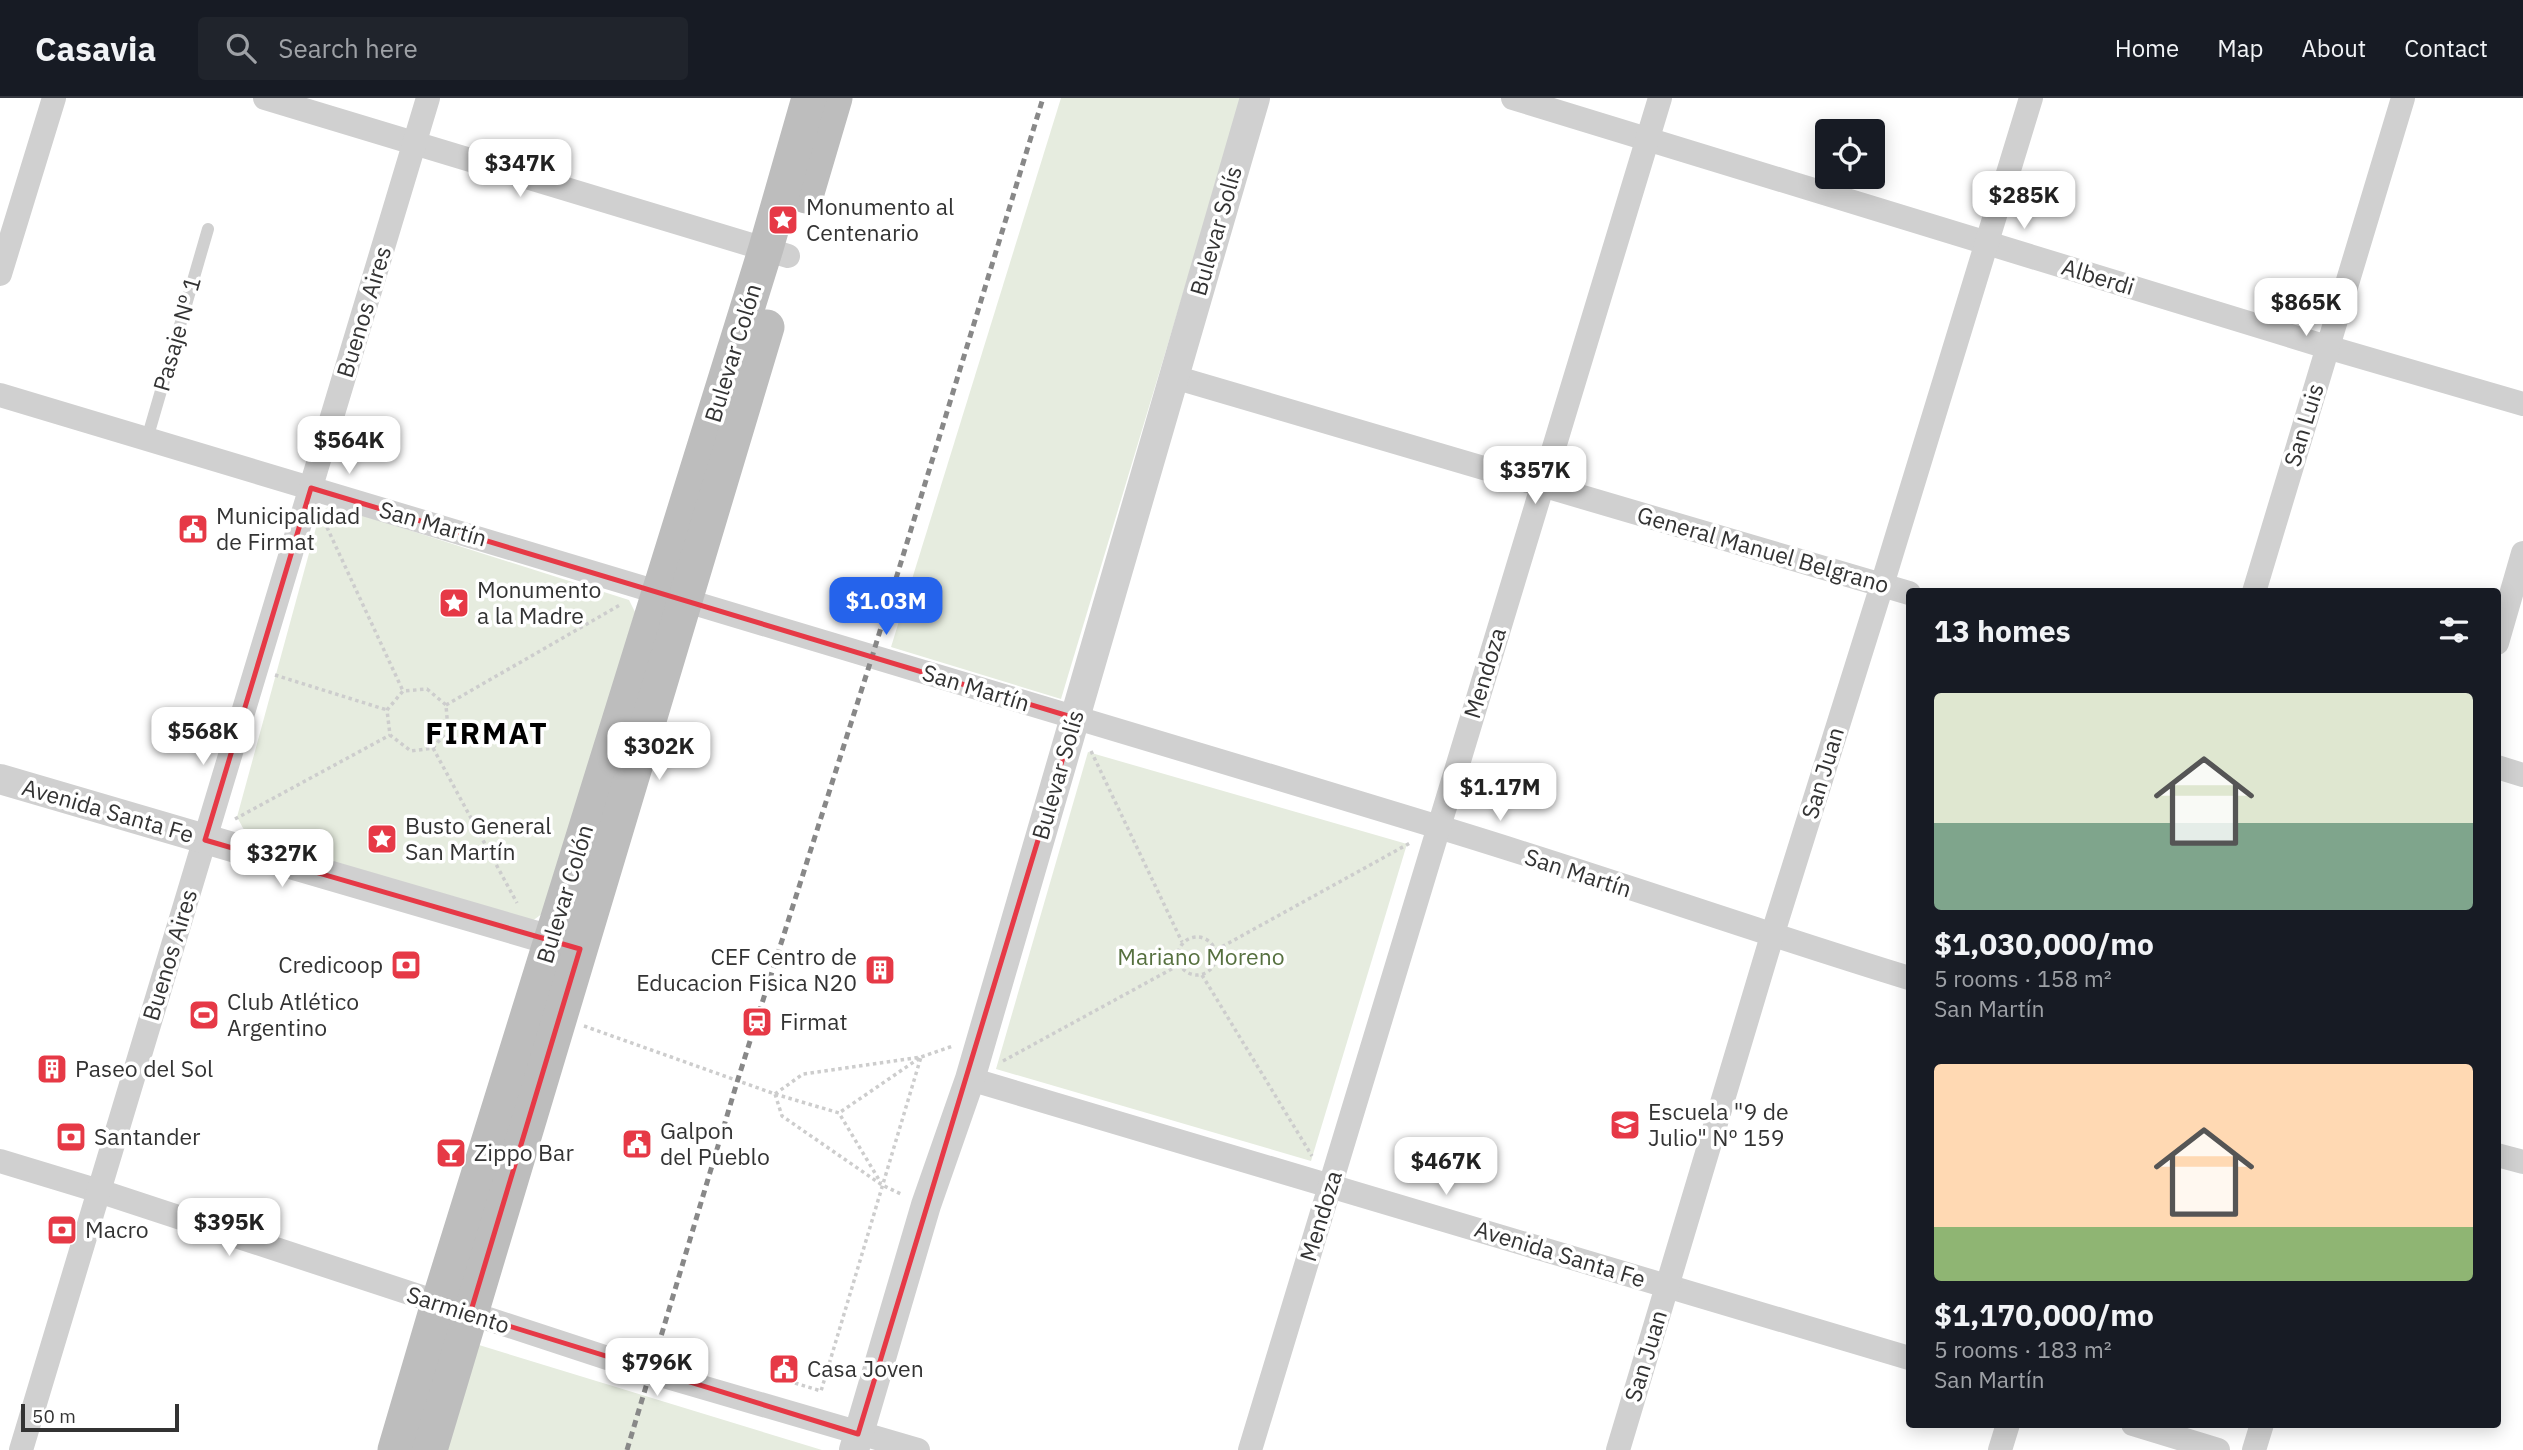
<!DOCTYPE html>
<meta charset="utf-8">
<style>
:root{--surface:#171b24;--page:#20242c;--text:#f1f3f6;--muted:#9ea1a6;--line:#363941;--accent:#2563eb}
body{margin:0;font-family:"IBM Plex Sans",sans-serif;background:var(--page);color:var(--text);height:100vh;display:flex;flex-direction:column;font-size:26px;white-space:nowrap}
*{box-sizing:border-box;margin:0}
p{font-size:23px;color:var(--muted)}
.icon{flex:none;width:38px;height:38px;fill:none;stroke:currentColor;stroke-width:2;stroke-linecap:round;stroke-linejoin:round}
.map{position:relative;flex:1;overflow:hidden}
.side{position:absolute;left:1906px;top:490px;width:595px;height:840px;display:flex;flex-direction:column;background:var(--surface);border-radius:7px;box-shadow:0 4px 18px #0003}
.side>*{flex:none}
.controls{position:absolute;left:1815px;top:21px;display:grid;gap:14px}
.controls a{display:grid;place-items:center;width:70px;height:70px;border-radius:7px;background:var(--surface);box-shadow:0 4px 18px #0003;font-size:35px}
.scale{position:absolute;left:21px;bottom:18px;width:158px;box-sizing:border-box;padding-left:7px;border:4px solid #333;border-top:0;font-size:19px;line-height:24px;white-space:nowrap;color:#333;-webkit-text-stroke:5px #fff;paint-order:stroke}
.price{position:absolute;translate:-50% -60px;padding:0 16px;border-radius:14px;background:#fff;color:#222;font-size:23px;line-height:46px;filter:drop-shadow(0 2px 4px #0008)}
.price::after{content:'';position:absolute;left:50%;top:42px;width:21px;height:16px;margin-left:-10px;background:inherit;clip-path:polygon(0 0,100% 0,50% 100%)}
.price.current{background:var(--accent);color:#fff}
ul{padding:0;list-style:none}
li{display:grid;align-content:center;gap:14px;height:371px;padding:0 28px}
li span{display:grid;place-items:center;height:217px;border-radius:7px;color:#555}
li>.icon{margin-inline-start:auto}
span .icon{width:126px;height:126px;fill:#fffc;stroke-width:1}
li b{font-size:30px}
h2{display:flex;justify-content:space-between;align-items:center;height:84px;padding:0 28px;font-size:30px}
header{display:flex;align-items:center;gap:42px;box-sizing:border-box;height:98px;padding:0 35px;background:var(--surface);border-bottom:2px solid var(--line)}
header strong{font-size:33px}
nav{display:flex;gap:38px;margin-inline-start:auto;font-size:24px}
.search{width:490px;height:63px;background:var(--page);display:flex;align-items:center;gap:18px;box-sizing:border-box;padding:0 24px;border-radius:7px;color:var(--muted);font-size:26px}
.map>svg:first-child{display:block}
.green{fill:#e6ecdf}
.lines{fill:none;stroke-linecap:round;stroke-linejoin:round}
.path{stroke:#cdcdcd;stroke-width:3.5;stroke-dasharray:3.5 3.5;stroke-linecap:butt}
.service{stroke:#d0d0d0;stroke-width:12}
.minor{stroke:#d0d0d0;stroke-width:24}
.tertiary{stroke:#d0d0d0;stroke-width:30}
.secondary{stroke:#bdbdbd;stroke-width:35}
.rail{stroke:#888;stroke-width:5;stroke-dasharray:7 5;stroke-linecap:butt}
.marked{fill:none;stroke:#e63946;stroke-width:5;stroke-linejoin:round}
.labels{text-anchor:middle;stroke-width:7;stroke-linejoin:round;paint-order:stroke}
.poi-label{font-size:23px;fill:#333;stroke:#fff;text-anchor:start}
.street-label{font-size:23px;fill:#333;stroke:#fff}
.park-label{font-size:23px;fill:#56703f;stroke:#fff}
.district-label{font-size:30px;font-weight:bold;letter-spacing:2px;fill:#000;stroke:#fff}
</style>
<header>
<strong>Casavia</strong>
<div class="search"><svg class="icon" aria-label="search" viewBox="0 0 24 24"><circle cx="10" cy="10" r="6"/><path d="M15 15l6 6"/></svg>Search here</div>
<nav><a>Home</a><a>Map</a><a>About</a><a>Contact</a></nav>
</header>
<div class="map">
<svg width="2523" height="1352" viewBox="0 0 2523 1352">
<rect width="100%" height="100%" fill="#fff"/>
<g class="green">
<polygon points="1061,0 1242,0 1061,601 891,549"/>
<polygon points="330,407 629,502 635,514 546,813 528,826 249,741 237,719 320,415"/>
<polygon points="1088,654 1407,746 1311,1063 996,971"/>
<polygon points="479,1247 822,1352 447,1352"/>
</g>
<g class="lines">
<g class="path">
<polyline points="324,423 403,593"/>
<polyline points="275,577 387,612"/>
<polygon points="427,591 446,607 448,632 433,650 411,653 390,637 387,612 403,593"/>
<polyline points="446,607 620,507"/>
<polyline points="433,650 517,805"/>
<polyline points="1091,653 1182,844"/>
<polyline points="235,721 390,637"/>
<circle cx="1197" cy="858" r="19"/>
<polyline points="1216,852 1410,745"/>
<polyline points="1202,877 1312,1058"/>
<polyline points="584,928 775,996 782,1018 882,1087 903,1097"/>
<polyline points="1003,963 1179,867"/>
<polyline points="775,996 803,976 921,959 953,948"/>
<polyline points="775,996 839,1015 881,1085"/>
<polyline points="795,1285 821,1293 921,959 839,1015"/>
</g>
<polyline class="service" points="147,341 208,131"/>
<g class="minor">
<polyline points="265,0 788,158"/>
<polyline points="1513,0 2327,249 2523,306"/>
<polyline points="0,176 54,0"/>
<polyline points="1174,279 1909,495"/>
<path d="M0 297C477 440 955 582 1432 727 1592 775 1749 831 1909 880"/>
<polyline points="2254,494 2403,0"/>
<polyline points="2497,545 2523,455"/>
<polyline points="2497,669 2523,677"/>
<polyline points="970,981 1909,1260"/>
<polyline points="2497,1057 2523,1064"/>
<polyline points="0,1063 99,1093 650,1274 918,1352"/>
<polyline points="2133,1326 2218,1352"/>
<polyline points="21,1352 428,0"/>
<polyline points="1250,1352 1660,0"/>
<polyline points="1618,1352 1772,838 1882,487 2031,0"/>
<polyline points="2000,1352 2008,1326"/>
<polyline points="2254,1352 2262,1326"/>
</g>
<g class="tertiary">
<polyline points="0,681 571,848"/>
<polyline points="854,1352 926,1107 970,981 1255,0"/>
</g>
<g class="secondary">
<polyline points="806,98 835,0"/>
<polyline points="395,1352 438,1206 766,150 809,0"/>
<polyline points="430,1352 767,229"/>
</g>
<polyline class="rail" points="627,1352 738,981 872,559 1043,0"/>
</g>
<path class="marked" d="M311 390 1075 620 858 1336 470 1216 580 851 205 742Z"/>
<defs>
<g id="sight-square" transform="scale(1.575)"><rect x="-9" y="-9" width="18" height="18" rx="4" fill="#e63946" stroke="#fff"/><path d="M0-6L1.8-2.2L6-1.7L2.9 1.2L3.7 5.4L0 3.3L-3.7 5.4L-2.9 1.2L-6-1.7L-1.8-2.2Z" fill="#fff"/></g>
<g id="civic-square" transform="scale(1.575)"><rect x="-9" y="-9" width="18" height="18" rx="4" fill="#e63946" stroke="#fff"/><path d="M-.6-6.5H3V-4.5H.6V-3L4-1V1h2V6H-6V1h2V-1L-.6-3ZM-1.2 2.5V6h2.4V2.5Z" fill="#fff"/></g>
<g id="bank-square" transform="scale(1.575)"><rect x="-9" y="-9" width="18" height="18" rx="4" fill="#e63946" stroke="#fff"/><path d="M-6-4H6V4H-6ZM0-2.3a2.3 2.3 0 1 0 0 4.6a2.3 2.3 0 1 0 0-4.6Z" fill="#fff"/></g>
<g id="building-square" transform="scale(1.575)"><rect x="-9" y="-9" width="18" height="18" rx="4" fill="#e63946" stroke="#fff"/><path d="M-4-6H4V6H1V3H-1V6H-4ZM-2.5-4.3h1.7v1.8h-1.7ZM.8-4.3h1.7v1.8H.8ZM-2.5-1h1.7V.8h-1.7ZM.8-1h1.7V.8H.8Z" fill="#fff"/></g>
<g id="stadium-square" transform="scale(1.575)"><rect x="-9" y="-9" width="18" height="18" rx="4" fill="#e63946" stroke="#fff"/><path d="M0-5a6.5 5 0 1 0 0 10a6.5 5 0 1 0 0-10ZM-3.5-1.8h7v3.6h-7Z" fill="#fff"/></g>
<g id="station-square" transform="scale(1.575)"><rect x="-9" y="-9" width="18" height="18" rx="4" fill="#e63946" stroke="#fff"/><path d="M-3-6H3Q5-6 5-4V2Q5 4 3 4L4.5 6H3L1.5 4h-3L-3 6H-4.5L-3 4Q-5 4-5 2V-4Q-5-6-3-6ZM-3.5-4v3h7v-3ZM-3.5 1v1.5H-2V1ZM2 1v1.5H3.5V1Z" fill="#fff"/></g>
<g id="school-square" transform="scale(1.575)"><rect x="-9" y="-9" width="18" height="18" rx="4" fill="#e63946" stroke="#fff"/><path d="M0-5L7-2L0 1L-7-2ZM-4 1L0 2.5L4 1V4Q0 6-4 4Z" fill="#fff"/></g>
<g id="bar-square" transform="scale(1.575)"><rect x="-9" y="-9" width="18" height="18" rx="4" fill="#e63946" stroke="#fff"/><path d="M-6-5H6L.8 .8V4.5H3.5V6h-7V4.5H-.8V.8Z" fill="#fff"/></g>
</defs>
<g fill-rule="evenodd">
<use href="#sight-square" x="783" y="122"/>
<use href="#civic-square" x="193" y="431"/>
<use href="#sight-square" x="454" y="505"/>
<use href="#sight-square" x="382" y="741"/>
<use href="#bank-square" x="406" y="867"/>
<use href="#building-square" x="880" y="872"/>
<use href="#stadium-square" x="204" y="917"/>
<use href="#station-square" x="757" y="924"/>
<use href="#building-square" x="52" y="971"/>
<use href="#school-square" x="1625" y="1027"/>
<use href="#bank-square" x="71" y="1039"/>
<use href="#civic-square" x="637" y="1046"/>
<use href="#bar-square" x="451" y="1055"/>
<use href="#bank-square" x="62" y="1132"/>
<use href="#civic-square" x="784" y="1271"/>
</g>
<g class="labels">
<g class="poi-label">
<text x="806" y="117">Monumento al<tspan x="806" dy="26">Centenario</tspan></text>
<text x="216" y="426">Municipalidad<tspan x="216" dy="26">de Firmat</tspan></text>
<text x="477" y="500">Monumento<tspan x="477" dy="26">a la Madre</tspan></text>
<text x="405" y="736">Busto General<tspan x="405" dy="26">San Martín</tspan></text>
<text x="857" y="867" text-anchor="end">CEF Centro de<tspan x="857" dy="26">Educacion Fisica N20</tspan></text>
<text x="383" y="875" text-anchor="end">Credicoop</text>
<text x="227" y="912">Club Atlético<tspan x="227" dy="26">Argentino</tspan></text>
<text x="780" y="932">Firmat</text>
<text x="75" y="979">Paseo del Sol</text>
<text x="1648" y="1022">Escuela "9 de<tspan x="1648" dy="26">Julio" Nº 159</tspan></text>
<text x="660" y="1041">Galpon<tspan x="660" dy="26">del Pueblo</tspan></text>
<text x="94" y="1047">Santander</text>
<text x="474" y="1063">Zippo Bar</text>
<text x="85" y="1140">Macro</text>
<text x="807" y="1279">Casa Joven</text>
</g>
<g class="street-label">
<text transform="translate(1216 133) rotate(-74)" y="8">Bulevar Solís</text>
<text transform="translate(2098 179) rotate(17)" y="8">Alberdi</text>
<text transform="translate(364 214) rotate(-73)" y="8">Buenos Aires</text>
<text transform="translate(177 236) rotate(-74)" y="8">Pasaje Nº 1</text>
<text transform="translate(733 255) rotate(-73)" y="8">Bulevar Colón</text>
<text transform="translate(2304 327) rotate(-73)" y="8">San Luis</text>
<text transform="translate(433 426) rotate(16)" y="8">San Martín</text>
<text transform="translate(1763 452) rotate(16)" y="8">General Manuel Belgrano</text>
<text transform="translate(1485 575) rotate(-73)" y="8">Mendoza</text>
<text transform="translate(976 590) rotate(17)" y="8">San Martín</text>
<text transform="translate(1823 675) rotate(-73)" y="8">San Juan</text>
<text transform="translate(1058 677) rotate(-74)" y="8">Bulevar Solís</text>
<text transform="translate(108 713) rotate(16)" y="8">Avenida Santa Fe</text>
<text transform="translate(1578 775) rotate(18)" y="8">San Martín</text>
<text transform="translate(565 796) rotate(-73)" y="8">Bulevar Colón</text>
<text transform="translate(170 857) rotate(-73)" y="8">Buenos Aires</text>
<text transform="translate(1321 1118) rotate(-73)" y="8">Mendoza</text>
<text transform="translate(1560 1156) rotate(17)" y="8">Avenida Santa Fe</text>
<text transform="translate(458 1212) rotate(18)" y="8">Sarmiento</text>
<text transform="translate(1646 1258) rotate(-73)" y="8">San Juan</text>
</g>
<g class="park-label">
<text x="1201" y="867">Mariano Moreno</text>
</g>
<g class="district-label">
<text x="487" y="646">FIRMAT</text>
</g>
</g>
</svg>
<div class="controls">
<a><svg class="icon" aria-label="locate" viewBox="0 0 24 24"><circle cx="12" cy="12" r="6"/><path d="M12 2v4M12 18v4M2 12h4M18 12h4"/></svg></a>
</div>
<div class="scale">50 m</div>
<b class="price" style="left:520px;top:101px">$347K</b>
<b class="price" style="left:2024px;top:133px">$285K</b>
<b class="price" style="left:2306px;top:240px">$865K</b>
<b class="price" style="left:349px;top:378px">$564K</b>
<b class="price" style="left:1535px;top:408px">$357K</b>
<b class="price current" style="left:886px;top:539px">$1.03M</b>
<b class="price" style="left:203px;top:669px">$568K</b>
<b class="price" style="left:659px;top:684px">$302K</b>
<b class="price" style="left:1500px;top:725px">$1.17M</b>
<b class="price" style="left:282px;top:791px">$327K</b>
<b class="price" style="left:1446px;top:1099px">$467K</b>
<b class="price" style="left:229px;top:1160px">$395K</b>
<b class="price" style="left:657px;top:1300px">$796K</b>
<section class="side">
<h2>13 homes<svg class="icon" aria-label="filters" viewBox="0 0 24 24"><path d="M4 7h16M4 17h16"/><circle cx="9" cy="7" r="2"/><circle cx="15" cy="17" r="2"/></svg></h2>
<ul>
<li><span style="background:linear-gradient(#dfe7d0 60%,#7fa58c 0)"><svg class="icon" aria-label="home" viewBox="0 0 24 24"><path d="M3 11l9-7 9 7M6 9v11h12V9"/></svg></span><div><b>$1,030,000/mo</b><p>5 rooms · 158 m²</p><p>San Martín</p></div></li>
<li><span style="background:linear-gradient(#ffd9b3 75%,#8fb573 0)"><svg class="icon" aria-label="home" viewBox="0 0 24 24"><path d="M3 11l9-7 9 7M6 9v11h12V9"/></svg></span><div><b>$1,170,000/mo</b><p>5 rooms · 183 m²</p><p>San Martín</p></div></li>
</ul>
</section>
</div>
